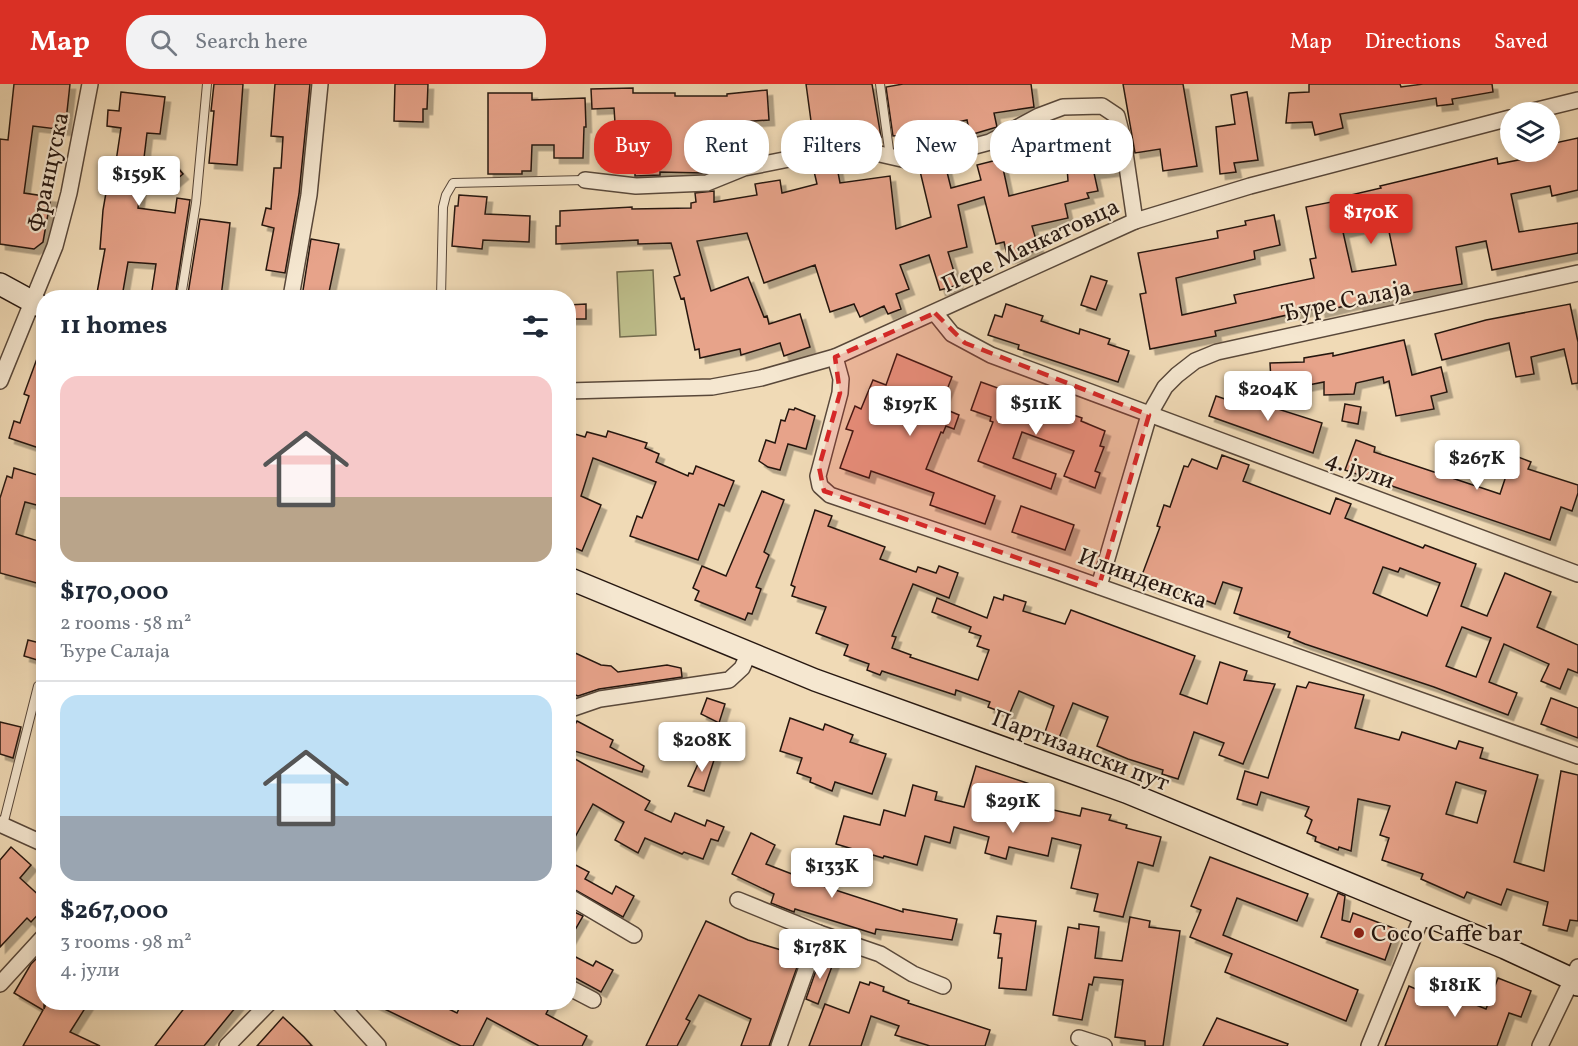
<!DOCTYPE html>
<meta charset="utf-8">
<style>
:root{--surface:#fff;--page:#f2f2f3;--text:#1f2937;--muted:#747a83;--line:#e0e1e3;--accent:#d93025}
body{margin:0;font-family:Vollkorn,serif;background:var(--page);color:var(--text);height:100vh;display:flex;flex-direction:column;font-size:22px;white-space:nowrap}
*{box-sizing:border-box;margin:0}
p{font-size:20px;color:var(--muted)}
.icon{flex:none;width:33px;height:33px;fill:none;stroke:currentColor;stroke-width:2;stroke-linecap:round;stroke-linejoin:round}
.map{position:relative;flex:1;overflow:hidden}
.details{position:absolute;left:36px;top:206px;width:540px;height:720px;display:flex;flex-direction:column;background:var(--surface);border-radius:24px;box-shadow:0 3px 9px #0003}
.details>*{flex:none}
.hud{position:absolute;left:594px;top:36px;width:570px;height:54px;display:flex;gap:12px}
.fabs{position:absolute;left:1500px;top:18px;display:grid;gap:12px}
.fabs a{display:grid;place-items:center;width:60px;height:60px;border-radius:50%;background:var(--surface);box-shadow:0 3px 9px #0003;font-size:30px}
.price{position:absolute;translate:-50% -51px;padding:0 14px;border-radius:6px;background:#fff;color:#222;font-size:20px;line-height:39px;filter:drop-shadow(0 2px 3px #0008)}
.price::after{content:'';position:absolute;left:50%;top:36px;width:18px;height:14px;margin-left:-9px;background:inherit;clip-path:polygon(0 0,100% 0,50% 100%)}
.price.current{background:var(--accent);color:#fff}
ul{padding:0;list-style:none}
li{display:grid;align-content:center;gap:12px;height:318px;padding:0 24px}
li+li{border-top:2px solid var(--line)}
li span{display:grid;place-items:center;height:186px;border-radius:18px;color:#555}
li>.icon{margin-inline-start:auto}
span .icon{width:108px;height:108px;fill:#fffc;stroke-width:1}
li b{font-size:26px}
h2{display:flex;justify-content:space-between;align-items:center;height:72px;padding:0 24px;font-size:26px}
.tag{padding:0 21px;border-radius:24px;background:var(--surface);box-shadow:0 3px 9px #0003;font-size:21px;line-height:54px}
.tag.current{background:var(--accent);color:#fff}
header{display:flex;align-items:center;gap:36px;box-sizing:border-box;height:84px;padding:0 30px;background:var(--accent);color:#fff}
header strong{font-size:28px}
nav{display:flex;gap:33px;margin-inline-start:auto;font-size:21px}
.search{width:420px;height:54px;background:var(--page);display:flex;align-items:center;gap:15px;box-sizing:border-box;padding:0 21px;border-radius:24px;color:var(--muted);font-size:22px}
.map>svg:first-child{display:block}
.green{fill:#bebe8b;stroke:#726b4e;stroke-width:1.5}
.building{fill:#e7a38a;stroke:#271811;stroke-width:1.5;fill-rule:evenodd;filter:url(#shadow)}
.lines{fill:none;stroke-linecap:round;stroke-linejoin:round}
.service-casing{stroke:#59483a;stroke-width:10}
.minor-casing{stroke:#59483a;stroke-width:18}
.secondary-casing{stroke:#271811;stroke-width:24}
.service{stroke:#f5e7d0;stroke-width:8}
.minor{stroke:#f5e7d0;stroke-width:15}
.secondary{stroke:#f5e7d0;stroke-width:21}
.marked{fill:#d62828;fill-opacity:0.2;stroke:#d62828;stroke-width:4.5;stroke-dasharray:12 8;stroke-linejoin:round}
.poi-dot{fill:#8f2418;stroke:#f5e7d0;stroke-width:2}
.labels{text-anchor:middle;stroke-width:4.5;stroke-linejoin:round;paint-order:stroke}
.street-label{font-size:24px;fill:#271811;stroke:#f5e7d0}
.poi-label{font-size:24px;fill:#271811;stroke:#f5e7d0;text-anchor:start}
</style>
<header>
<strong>Map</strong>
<div class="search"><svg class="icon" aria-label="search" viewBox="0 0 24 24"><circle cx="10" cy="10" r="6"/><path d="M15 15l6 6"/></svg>Search here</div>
<nav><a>Map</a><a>Directions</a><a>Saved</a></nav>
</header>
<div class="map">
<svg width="1578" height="962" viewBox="0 0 1578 962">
<defs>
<filter id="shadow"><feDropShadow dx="5.5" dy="5.5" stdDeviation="0" flood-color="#0004"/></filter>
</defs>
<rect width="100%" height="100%" fill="#f0dab6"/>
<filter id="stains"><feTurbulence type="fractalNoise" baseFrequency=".00333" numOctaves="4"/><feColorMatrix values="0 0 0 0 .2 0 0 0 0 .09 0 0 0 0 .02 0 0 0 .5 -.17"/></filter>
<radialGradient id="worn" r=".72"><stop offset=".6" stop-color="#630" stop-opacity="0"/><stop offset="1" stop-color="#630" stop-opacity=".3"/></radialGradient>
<polygon class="green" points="653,186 656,251 620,253 617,188"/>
<g class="building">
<polygon points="14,0 70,0 65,46 33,42 24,109 51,113 43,158 34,165 0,160 0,55 8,56"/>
<polygon points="214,0 243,0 237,81 209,79 214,27 211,27"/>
<polygon points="275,0 310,0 299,110 285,189 266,186 274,144 262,141 266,124 271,125 274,84 281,84 283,53 271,52"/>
<polygon points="395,0 428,0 427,25 423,25 423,38 394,37"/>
<polygon points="806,0 872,0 881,53 810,57 809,37 811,37"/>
<polygon points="903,0 1031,0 1034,23 994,29 997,43 970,51 967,36 940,42 943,60 915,68 905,66 903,51 893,52 886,3"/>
<polygon points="1123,0 1183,0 1197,82 1163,87 1160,65 1135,69"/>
<polygon points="1309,0 1400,0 1401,3 1423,0 1492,0 1493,8 1452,15 1453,20 1437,22 1436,14 1340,30 1343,44 1315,51 1312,38 1286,39 1289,9 1309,8"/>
<polygon points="633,4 633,9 675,9 675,12 727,12 727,10 767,6 769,36 738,38 738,41 730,41 732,78 713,80 713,86 705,89 660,88 660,91 635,92 635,38 615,39 614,24 592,25 591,5"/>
<polygon points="121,8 165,13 160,50 147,49 138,124 175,129 177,114 190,116 175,213 151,213 156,180 128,178 122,213 97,209 105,165 100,165 103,126 107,103 112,104 121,44 107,42 108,26 119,27"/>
<polygon points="1247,8 1258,76 1234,79 1236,88 1220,90 1216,43 1235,40 1231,11"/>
<polygon points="488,9 532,9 532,16 585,14 586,43 584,43 583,74 554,74 554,61 532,61 531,87 522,87 522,90 488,90"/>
<polygon points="1092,37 1092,60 1114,58 1118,86 1094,89 1098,107 1087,109 1089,114 1065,120 1068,134 1032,142 1039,166 1008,174 1004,158 996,160 984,113 958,121 967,163 948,168 958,201 940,206 929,171 900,181 909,205 896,210 901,225 888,230 884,222 860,233 854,220 830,228 815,181 764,199 747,149 697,157 711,207 748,193 764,233 767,232 769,240 800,230 810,263 784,272 780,259 741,271 740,265 700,274 699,265 695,266 684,214 681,215 674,193 680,191 671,159 638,160 638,156 556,160 556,142 560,142 560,127 632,123 632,125 691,124 691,119 696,118 695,109 714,107 714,118 757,111 755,100 780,96 782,109 817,100 813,83 836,78 840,99 890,92 896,145 931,133 920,87 945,80 951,104 981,96 977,81 1001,75 1009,112 1068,97 1064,38"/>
<path d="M1578 54V106L1552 112 1550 102 1511 110 1519 148 1578 139V169L1492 186 1486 157 1456 163 1462 200 1388 213 1389 217 1358 222 1357 219 1320 228 1319 224 1215 247 1216 252 1150 265 1140 210 1146 209 1138 169 1218 154 1217 147 1246 141 1245 137 1274 131 1280 161 1254 167 1255 175 1176 194 1182 231 1236 219 1234 211 1314 194 1310 175 1316 174 1306 123 1342 116V113L1381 104 1380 102 1497 74 1498 80 1543 71 1542 68H1550V60ZM1387 138 1396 181 1352 188 1343 148Z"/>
<polygon points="171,76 183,90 171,100 160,86"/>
<polygon points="459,111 487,113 485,130 530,132 529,158 483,156 482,165 452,162 455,122 458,122"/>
<polygon points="200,135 230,139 221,213 188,210"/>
<polygon points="311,155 339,160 328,213 302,213"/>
<polygon points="1091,192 1107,197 1096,226 1081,221"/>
<polygon points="586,220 586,235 568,235 568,221"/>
<polygon points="1006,220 1043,232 1041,237 1079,250 1080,245 1110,255 1108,260 1129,267 1118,298 1018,265 1019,261 988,251 995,231 1002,233"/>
<polygon points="1570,220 1578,258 1578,299 1572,300 1564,265 1531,273 1534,290 1516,293 1509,259 1442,276 1435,250 1486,236"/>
<polygon points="1404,256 1412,291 1441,283 1447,308 1431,312 1434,325 1396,332 1389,297 1384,299 1383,293 1356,299 1354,310 1324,311 1324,298 1293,304 1245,307 1251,290 1271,297 1270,279 1304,278 1304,274 1333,269 1333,272"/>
<polygon points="42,261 44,352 39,364 9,354 14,337 20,339 29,312 24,310"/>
<polygon points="897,270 952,293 940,323 959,331 954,345 946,342 943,349 941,348 926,385 995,412 985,440 930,421 934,409 871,387 869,394 840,384 853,347 846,345 855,322 861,325 873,296 886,301"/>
<polygon points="981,298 1082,334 1081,337 1105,347 1100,362 1104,363 1095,387 1100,389 1095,404 1064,392 1074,367 1022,348 1013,374 1056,390 1051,405 978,377 993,338 990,337 991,333 971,326"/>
<polygon points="1234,311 1322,339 1313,369 1209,332 1216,312 1231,317"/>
<polygon points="1345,320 1361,323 1358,340 1342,337"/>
<polygon points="795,324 815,332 806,365 788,360 780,386 768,383 759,377 766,356 775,359 781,336 785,337 789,325 794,326"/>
<polygon points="608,347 647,359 645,364 659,370 656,378 688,392 689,389 693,390 696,382 734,397 724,422 719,420 698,476 630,452 637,432 642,434 656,398 593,374 581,412 601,421 582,467 568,461 568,452 574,438 571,437 568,442 568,348 585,353 587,348 606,353"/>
<polygon points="1356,356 1375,363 1374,368 1500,410 1513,371 1531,378 1528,385 1578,401 1578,409 1572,427 1561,423 1550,456 1345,386"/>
<path d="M1222 371 1249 381 1243 397 1330 430 1336 414 1351 420 1345 434 1423 464 1425 461 1476 480 1461 522 1487 532 1505 489 1551 508 1537 543 1578 561V589L1568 585 1560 605 1541 597 1549 580 1504 560 1489 598 1517 609 1508 631 1434 603 1305 560 1288 553 1290 548 1234 529 1242 504 1223 498 1215 520 1170 503 1168 510 1139 499 1160 443 1157 442 1164 421 1170 423 1184 382 1188 383 1192 375 1217 385ZM1383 483 1398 488 1400 484 1440 499 1427 532 1373 509ZM1462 543 1491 554 1476 593 1446 582Z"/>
<polygon points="14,384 44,393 44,423 25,418 16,450 44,459 44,501 0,489 0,414 7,392 12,394"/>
<polygon points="762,407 784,416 764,468 769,471 756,503 761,505 752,530 748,529 745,536 695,516 699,507 693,504 702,482 726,492"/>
<polygon points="1021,422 1074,441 1065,466 1012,448"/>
<polygon points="815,426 832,432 828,442 885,463 880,475 916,488 918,483 936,489 939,482 958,489 949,514 913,500 892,552 896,553 892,564 911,571 910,573 978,596 989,566 977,562 981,552 969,548 971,543 932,528 937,514 987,534 994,513 1003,516 1004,511 1026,518 1023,527 1065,540 1071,526 1195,572 1180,610 1207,620 1220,578 1247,587 1244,596 1275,600 1243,680 1219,671 1224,659 1194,648 1178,695 1162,690 1163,686 1128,675 1097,662 1108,633 1073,619 1059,654 1045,648 1054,622 1019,607 1009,631 988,623 990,618 956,606 955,611 882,587 880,591 867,586 869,580 844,571 848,561 816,549 826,523 792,512 795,503 791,501"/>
<polygon points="28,556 44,560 44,578 24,572"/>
<polygon points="573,568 601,581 611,582 618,588 667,581 681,584 682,593 599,605 578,612 568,608 568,577"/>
<path d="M1309 598 1364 611 1355 644 1399 656 1402 648 1456 665 1459 657 1483 664 1480 674 1538 691 1514 778 1544 787 1561 687 1578 691V837L1570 836 1567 847 1543 841 1548 818 1507 805 1501 821 1467 808 1464 814 1421 795 1423 790 1382 776 1389 754 1380 751 1390 722 1358 715 1351 767 1339 763 1338 766 1315 757 1316 753 1307 749 1312 736 1305 732 1309 723 1261 708 1257 721 1237 715 1245 687 1268 694 1297 602 1306 604ZM1456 698 1486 707 1477 739 1446 730Z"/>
<polygon points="707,614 725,620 719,639 701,630"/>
<polygon points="1551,614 1578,624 1578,654 1541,640"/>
<polygon points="790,634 823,646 825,640 853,651 850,658 886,670 872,710 835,698 832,707 810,698 811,694 797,689 802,674 780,667"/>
<polygon points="577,637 613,656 610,663 644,682 642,688 568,665 568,654"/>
<polygon points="0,638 21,643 13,674 0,670"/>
<polygon points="703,669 715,673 704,707 688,702"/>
<polygon points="568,671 650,717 645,726 671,738 675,729 705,742 707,736 724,743 718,757 711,755 703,775 684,768 682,770 645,754 638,769 615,756 624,738 593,720 568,766"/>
<polygon points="976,682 1033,701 1027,720 1080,732 1082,724 1111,731 1109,736 1127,741 1126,744 1161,753 1153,782 1138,778 1123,833 1094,827 1098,810 1071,804 1081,761 1052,754 1048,772 1009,763 1006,775 985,769 989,753 954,743 950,759 925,752 917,781 884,772 883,774 836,760 844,732 880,741 884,726 905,732 913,701 937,708 935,716 964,723"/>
<polygon points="751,749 775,761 766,780 823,802 903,828 903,825 957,835 952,856 876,845 875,850 795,825 794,828 771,819 774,810 732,790"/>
<polygon points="11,763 31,781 20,794 44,816 44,824 31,838 27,834 0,863 0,776"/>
<polygon points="1210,773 1308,810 1297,837 1237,814 1223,851 1358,906 1346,937 1225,888 1232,870 1190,853 1201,826 1191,822"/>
<polygon points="568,777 589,788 585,795 612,810 616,802 634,812 623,833 568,802"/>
<polygon points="1338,809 1345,812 1342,836 1350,838 1353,829 1396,845 1385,876 1321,853"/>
<polygon points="568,825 583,832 568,858"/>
<polygon points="997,832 1036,837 1026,906 999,904 1002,874 998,874 1001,850 994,849"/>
<polygon points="1130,833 1150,837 1149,843 1180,847 1163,962 1145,962 1145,957 1115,953 1123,896 1094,893 1092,901 1089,900 1082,936 1053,931 1068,843 1079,845 1079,840 1099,843 1095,874 1122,877"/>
<polygon points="706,837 748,856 801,872 769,962 741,962 751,935 699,911 686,935 690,937 677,962 646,962"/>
<polygon points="44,867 44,925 47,918 89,918 70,948 100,962 23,962 43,926 14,909 31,880"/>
<polygon points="568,869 593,882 596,877 613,886 601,908 568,890"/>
<polygon points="821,872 834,877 818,920 806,915"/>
<polygon points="1498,894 1531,907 1521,933 1509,929 1497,962 1385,962 1409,902 1418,906 1421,899 1486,925"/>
<polygon points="860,898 869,901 870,898 884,903 883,907 909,917 908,919 990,946 985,962 930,962 895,951 899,942 871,932 861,962 809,962 825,920 849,929"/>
<polygon points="189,918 240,918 204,962 155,962"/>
<polygon points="370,918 434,918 457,929 462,918 552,918 546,930 587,952 582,962 539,962 487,934 473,962 461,962"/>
<polygon points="283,933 304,953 312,962 257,962"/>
<polygon points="1217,934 1288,960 1287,962 1203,962"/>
</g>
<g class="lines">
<g class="service-casing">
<g id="service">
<polyline points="880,0 890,73"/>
<polyline points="181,213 196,119 207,0"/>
<polyline points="441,213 443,123 446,111 453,99 585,96"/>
<polyline points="3,741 38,602"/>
</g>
</g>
<g class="minor-casing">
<g id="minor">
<polyline points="1529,28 1578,16"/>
<polyline points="585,96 636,102 707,99 744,84 849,63 915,78 990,58 1039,32 1063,23 1102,22 1117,32 1123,55 1135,137"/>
<polyline points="291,213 309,111 320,0"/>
<polyline points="935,229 952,250 991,271 1578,490"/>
<polyline points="835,273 841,295 840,309 818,392 820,402 830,411 1058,488 1578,672"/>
<polyline points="0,297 55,162 69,109 90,0"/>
<polyline points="568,307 712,303 761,294 835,273 1135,137 1250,102 1510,34"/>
<polyline points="1099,502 1149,331 1165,303 1177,291 1195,277 1217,268 1578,189"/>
<polyline points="568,626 600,615 729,596 742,584 749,569"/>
<polyline points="0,740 44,760"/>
<polyline points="568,812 634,851"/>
<polyline points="738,816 819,849 880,870 913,890 943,902"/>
<polyline points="0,900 44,852"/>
<polyline points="568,903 593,916"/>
<polyline points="338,918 378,962"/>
<polyline points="1079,954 1104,962"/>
<polyline points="227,962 270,918"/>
<polyline points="779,962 819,849"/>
<polyline points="1369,962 1423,830"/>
<polyline points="1540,962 1578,883"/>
</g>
</g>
<g class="secondary-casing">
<g id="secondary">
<polyline points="0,200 44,224"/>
<polyline points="568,494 815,596 1126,708 1505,864 1572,895 1578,901"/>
</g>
</g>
<use href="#service" class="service"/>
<use href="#minor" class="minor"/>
<use href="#secondary" class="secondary"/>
</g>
<path class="marked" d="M935 229 965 259 1149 331 1099 502 824 407 819 383 840 309 835 273Z"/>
<circle class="poi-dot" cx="1359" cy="849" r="6"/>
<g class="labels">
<g class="street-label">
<text transform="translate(48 88) rotate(-78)" y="8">Француска</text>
<text transform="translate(1030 161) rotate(-25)" y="8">Пере Мачкатовца</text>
<text transform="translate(1346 216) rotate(-12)" y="8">Ђуре Салаја</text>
<text transform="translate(1360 385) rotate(20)" y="8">4. јули</text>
<text transform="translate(1143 494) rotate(20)" y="8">Илинденска</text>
<text transform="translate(1081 666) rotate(21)" y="8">Партизански пут</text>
</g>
<g class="poi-label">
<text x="1371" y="857">Coco Caffe bar</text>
</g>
</g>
<rect width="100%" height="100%" filter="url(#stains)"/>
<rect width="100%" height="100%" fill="url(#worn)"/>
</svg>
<div class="fabs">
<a><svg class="icon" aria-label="layers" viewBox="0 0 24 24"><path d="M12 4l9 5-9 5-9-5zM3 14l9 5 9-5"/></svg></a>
</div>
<b class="price" style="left:139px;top:123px">$159K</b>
<b class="price current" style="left:1371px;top:161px">$170K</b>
<b class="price" style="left:1268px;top:338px">$204K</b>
<b class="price" style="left:1036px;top:352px">$511K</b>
<b class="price" style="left:910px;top:353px">$197K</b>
<b class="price" style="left:1477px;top:407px">$267K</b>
<b class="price" style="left:702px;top:689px">$208K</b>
<b class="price" style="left:1013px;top:750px">$291K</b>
<b class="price" style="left:832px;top:815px">$133K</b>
<b class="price" style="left:820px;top:896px">$178K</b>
<b class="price" style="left:1455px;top:934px">$181K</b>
<div class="hud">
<a class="tag current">Buy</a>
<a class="tag">Rent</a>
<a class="tag">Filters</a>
<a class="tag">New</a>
<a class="tag">Apartment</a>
</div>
<section class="details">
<h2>11 homes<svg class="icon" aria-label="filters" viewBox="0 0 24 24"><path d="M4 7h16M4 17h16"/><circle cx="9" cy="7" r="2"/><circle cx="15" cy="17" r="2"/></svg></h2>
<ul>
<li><span style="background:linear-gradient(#f6c9c9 65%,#b9a48a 0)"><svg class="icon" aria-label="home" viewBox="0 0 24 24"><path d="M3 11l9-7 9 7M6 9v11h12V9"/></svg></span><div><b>$170,000</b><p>2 rooms · 58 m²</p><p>Ђуре Салаја</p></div></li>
<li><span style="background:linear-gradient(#bfe0f5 65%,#9aa5b1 0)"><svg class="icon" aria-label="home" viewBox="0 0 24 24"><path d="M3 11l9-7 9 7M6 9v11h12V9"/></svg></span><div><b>$267,000</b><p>3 rooms · 98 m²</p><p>4. јули</p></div></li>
</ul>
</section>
</div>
